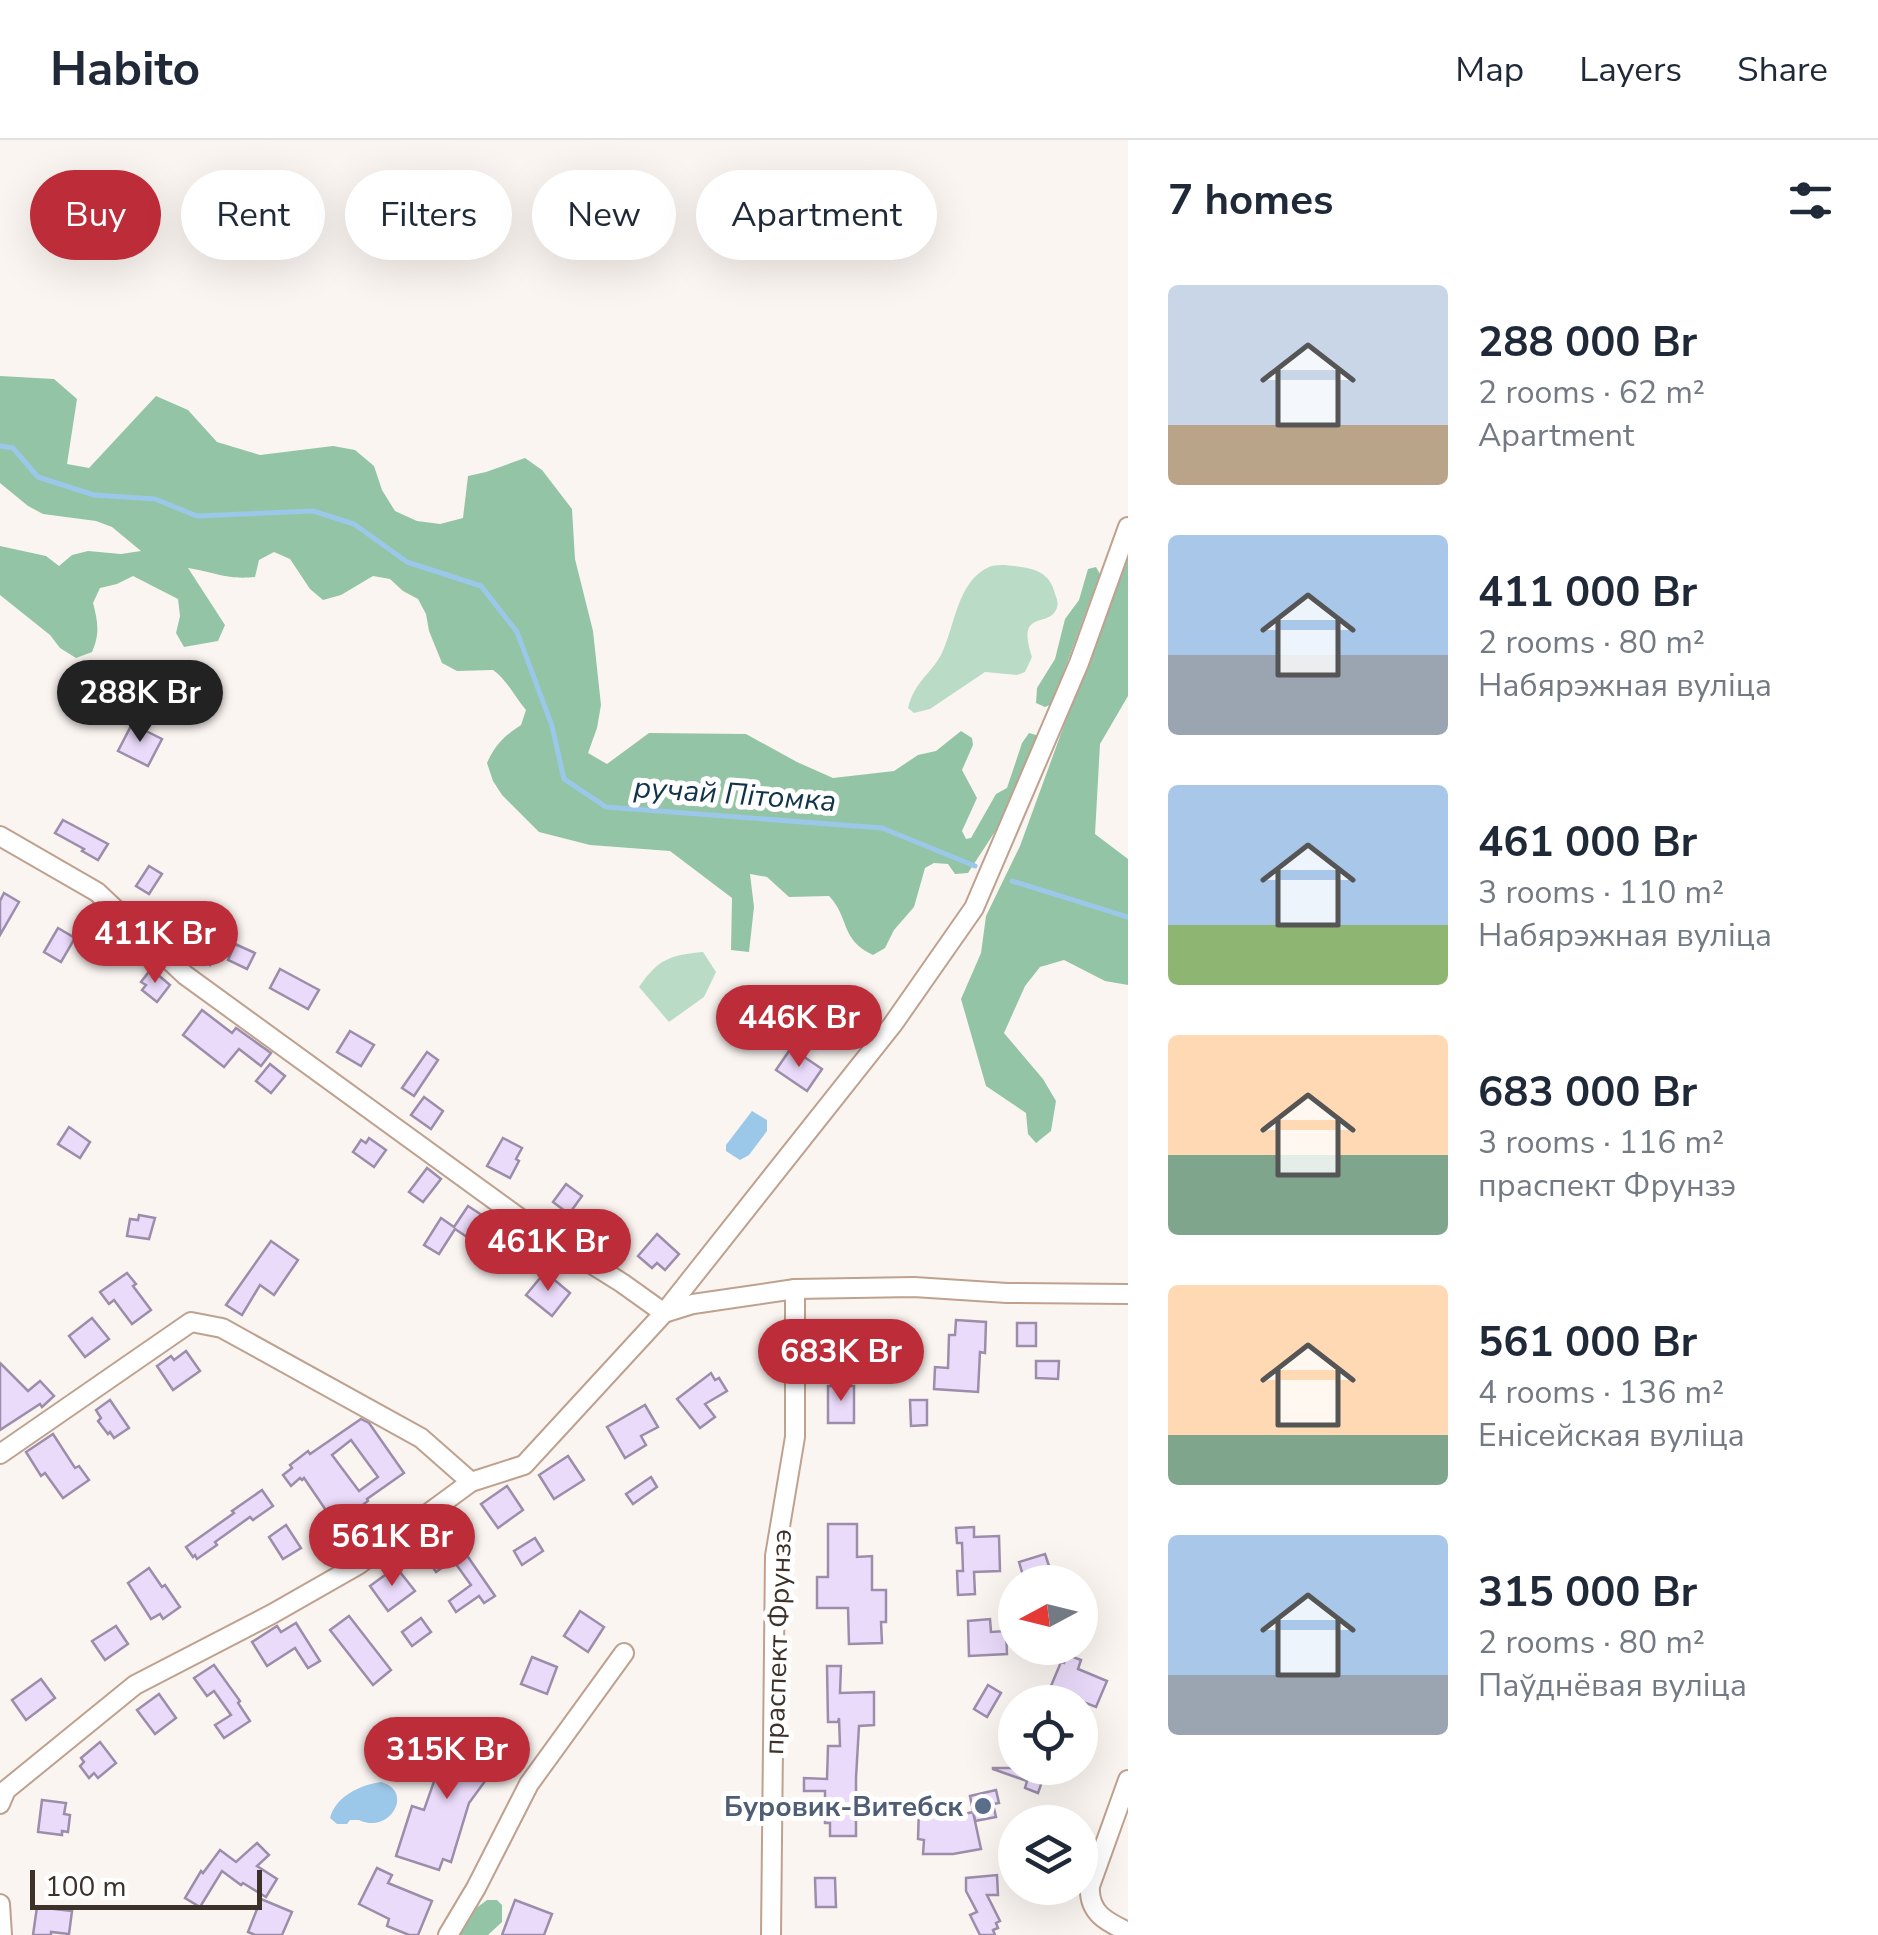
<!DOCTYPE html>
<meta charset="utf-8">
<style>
:root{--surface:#fff;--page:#f6f6f7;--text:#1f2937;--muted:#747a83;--line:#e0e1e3;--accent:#bd2d39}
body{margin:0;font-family:"Nunito Sans",sans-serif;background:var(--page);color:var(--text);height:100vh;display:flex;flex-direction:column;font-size:38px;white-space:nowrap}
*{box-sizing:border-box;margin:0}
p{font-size:32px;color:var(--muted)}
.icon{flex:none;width:55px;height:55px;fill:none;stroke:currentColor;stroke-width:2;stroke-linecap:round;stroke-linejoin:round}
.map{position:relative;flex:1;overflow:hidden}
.drawer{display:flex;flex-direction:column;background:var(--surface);width:750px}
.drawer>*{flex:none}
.banner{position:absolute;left:30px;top:30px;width:948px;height:90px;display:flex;gap:20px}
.needle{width:65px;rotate:263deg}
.fabs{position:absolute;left:998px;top:1425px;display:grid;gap:20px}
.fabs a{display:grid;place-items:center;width:100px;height:100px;border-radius:50%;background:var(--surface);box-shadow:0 10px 40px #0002;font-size:50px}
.scale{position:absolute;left:30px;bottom:25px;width:232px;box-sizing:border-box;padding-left:10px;border:5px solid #3d3129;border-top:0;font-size:28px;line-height:35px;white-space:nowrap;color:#3d3129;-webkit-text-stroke:8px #fff;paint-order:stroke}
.price{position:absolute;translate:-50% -85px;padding:0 22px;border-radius:35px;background:var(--accent);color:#fff;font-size:32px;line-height:65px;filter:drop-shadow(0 2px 5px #0008)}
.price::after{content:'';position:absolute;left:50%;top:60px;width:30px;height:22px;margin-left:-15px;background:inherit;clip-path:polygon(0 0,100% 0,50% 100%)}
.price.active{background:#222;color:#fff}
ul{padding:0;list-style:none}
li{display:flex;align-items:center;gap:30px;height:250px;padding:0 40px}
li span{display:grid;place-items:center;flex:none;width:280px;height:200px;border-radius:10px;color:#555}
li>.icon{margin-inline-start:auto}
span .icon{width:120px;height:120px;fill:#fffc;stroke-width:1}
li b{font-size:42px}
h2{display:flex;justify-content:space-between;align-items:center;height:120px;padding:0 40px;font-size:42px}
.tag{padding:0 35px;border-radius:45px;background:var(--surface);box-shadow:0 10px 40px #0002;font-size:35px;line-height:90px}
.tag.active{background:var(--accent);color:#fff}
header{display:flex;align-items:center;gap:60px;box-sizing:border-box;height:140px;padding:0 50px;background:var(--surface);border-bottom:2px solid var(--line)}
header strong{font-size:48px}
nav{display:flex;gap:55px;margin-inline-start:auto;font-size:35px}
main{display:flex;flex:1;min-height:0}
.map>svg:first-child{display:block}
.green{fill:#badcc6}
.forest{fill:#94c4a6}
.water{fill:#9bc7e8}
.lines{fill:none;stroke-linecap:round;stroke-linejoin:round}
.stream{stroke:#9bc7e8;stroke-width:5}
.building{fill:#eadbfa;stroke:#9c8eaa;stroke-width:2.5;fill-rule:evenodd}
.street-casing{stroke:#bea18e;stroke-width:22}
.street{stroke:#fff;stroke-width:18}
.service-dot{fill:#5c6f8a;stroke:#fff;stroke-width:4}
.labels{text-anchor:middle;stroke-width:10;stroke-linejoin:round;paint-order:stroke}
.street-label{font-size:28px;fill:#3d3129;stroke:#fff}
.service-label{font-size:28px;font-weight:bold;fill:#4e5e75;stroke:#fff;text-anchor:end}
.water-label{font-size:30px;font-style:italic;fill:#11344b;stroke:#fff}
</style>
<header>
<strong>Habito</strong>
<nav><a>Map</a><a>Layers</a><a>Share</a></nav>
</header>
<main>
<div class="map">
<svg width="1128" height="1795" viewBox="0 0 1128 1795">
<rect width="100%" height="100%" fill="#fbf5f1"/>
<g class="green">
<path d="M1005 425C1028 428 1049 428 1055 454 1057 459 1059 464 1056 470 1047 488 1016 469 1032 517L1025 532 1017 535 985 532 930 569 914 573 908 568C915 541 929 536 941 515 955 487 957 441 989 427 994 425 1000 425 1005 425Z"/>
<path d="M703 812 716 832 704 857 669 882 639 847C658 819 670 815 703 812Z"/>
</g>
<g class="forest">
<path d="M0 236 54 239 77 259 67 324 89 328 156 256 188 270 217 302 260 315 333 306 355 310 374 326 382 350 395 371 417 381 440 384 463 378 468 336 486 332 525 318 542 330 572 369 575 419 593 491 601 565 597 588 588 613 607 624 649 593 746 594 797 622 833 638 894 631 918 615 936 611 961 591 972 598 973 605 962 630 977 658 962 691 966 699 971 698 996 654 1007 648 1022 603 1029 593 1036 595 1037 604 1002 681 968 733 955 734 948 724 934 723 925 728 914 767 894 790 885 808 873 815C840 800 850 778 829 756L789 757 767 737 750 734 754 767 749 812 731 810 732 758 670 711 590 705 539 692 502 655 493 641 487 623C495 605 504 596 521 585L526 570C514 556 508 541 493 530L457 531 442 523 429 491 426 474 418 459 403 451 390 439 373 436 341 455 323 460 310 449 290 419 274 412 259 420 255 437C225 440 215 432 188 428L225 485 218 501 184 507 176 493 180 476 178 459 133 436 117 444 100 448 93 463C98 482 100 494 92 512L76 518 60 508 50 495 0 455V406L46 416 59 426 72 415 88 411 121 414 141 411 112 387 96 381 43 374 28 366 0 343Z"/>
<polygon points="1128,410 1128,556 1100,604 1095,694 1128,719 1128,845 1105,841 1064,820 1040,827 1025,846 1004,893 1043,939 1056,961 1051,991 1036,1003 1028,994 1026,973 986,946 961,859 981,813 986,776 1020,706"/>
<polygon points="1096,427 1100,434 1052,564 1045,567 1036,563 1037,548 1055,519 1065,479 1079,460 1088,429"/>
<polygon points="487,1760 497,1760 502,1765 502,1782 488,1795 452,1795 463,1778"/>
</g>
<g class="water">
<polygon points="752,971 767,980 767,991 749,1015 740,1020 726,1011 726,1005"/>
<path d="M381 1642C415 1651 390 1695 359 1680H350L347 1684H337L330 1678C336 1656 360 1645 381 1642Z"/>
</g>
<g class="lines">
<g class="stream">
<polyline points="0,306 13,308 38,337 94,355 155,359 197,376 313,371 354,384 407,422 481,446 517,492 552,586 564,639 606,667 882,688 975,726"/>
<polyline points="1012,741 1128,777"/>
</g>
</g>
<g class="building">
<polygon points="132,584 162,599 148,626 118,611"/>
<polygon points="63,680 108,704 98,720 82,711 84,709 55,693"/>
<polygon points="149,726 162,734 149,754 136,746"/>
<polygon points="4,753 19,762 0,795 0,761"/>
<polygon points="58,788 75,798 61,822 44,812"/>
<polygon points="201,795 221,806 210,825 190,814"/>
<polygon points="235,804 255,813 247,829 228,820"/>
<polygon points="151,829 170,845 157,862 142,850 146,845 141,842"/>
<polygon points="280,829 319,850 308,869 270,848"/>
<polygon points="202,870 232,893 236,888 271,913 261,926 239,909 224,927 183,895"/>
<polygon points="350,891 374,905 361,926 337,912"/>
<polygon points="791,908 822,929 807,951 776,930"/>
<polygon points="427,912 438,920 414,956 402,948"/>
<polygon points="270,924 285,936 271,953 256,941"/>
<polygon points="424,957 443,971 431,989 411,975"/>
<polygon points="69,987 90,1002 80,1018 58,1004"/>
<polygon points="369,998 386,1010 374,1027 353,1012 361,1000 366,1003"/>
<polygon points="503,998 522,1008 516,1019 519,1021 510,1038 487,1026"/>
<polygon points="427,1028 441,1039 423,1062 409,1052"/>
<polygon points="566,1044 582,1056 569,1074 553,1062"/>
<polygon points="468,1066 488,1079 473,1101 455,1089 439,1114 424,1105 441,1078 454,1087"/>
<polygon points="139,1075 155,1078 149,1099 127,1096 130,1079 138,1080"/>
<polygon points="657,1094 679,1114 665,1130 657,1123 652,1128 638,1116"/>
<polygon points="271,1101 298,1120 274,1155 260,1145 242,1175 226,1165"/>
<polygon points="545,1132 570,1153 552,1176 526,1155"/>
<polygon points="127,1133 136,1144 133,1146 151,1170 132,1184 114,1160 109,1164 100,1152"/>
<polygon points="92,1178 109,1199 85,1217 69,1196"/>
<polygon points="956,1180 986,1182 985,1213 980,1212 978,1252 934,1249 935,1227 948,1228 949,1195 955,1195"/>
<rect x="1017" y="1183" width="19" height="23"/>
<polygon points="846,1188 847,1221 822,1222 821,1198 828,1197 828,1189"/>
<polygon points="186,1211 200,1231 173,1250 157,1226 171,1216 174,1220"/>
<polygon points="1036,1221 1059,1221 1058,1239 1036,1238"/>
<polygon points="0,1223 28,1251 40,1241 54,1256 42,1267 40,1264 0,1290"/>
<polygon points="711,1233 715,1240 719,1238 727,1251 705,1264 715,1277 700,1288 677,1259"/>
<rect x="828" y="1246" width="26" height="37"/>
<polygon points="110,1260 129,1288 114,1298 110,1292 108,1294 98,1281 101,1278 96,1270"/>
<polygon points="910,1260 927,1260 927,1285 911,1286"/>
<polygon points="645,1265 658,1287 641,1296 646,1305 625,1318 607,1287"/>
<path d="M361 1279 369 1283 404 1333 367 1359 368 1361 336 1385 304 1338 302 1340 300 1338 291 1346 283 1335 292 1328 290 1325 308 1311 310 1314ZM351 1300 378 1337 359 1351 332 1315Z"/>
<polygon points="53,1294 75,1328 79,1326 89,1340 63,1358 45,1333 41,1336 26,1312"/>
<polygon points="568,1316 584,1340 554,1359 539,1335"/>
<polygon points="651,1337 657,1347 633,1364 626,1354"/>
<polygon points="507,1346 523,1370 498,1388 481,1364"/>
<polygon points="262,1350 273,1366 253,1380 250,1377 215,1402 217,1405 197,1419 195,1415 193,1417 186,1407 234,1373 232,1371"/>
<polygon points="828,1384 857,1384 857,1417 872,1416 872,1450 886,1450 886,1482 881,1482 882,1503 849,1504 848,1468 817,1468 817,1437 828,1437"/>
<polygon points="286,1385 301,1408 283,1419 269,1397"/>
<polygon points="974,1387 974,1397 999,1396 1000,1431 974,1432 975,1454 958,1455 957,1431 963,1431 962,1403 957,1403 956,1388"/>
<polygon points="448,1388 495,1456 484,1463 479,1456 456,1472 449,1461 471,1445 453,1420 436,1432 423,1413 430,1408 427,1403"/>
<polygon points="535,1398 543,1411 522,1425 514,1411"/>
<polygon points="1045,1414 1052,1435 1025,1442 1019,1422"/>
<polygon points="396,1427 415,1451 388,1471 370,1446"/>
<polygon points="149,1428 162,1447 165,1445 180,1467 163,1479 160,1474 151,1479 128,1443"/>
<polygon points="580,1471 604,1487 588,1512 564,1496"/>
<polygon points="349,1476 391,1530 373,1545 330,1490"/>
<polygon points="421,1478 431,1492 412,1506 402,1492"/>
<polygon points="990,1479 991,1492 1006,1491 1007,1514 969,1516 968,1481"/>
<polygon points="296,1483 320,1521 308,1528 295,1508 267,1526 252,1502 277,1486 281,1492"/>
<polygon points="116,1486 128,1504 105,1520 92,1501"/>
<polygon points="1068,1515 1081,1520 1078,1529 1107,1541 1096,1567 1063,1554 1059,1562 1046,1558 1061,1522 1064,1523"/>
<polygon points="532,1517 557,1527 547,1554 521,1544"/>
<polygon points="214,1525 240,1561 238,1563 250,1581 224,1598 215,1585 231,1575 214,1551 207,1556 194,1538"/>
<polygon points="827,1526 841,1526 840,1553 874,1552 874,1585 859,1586 856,1638 856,1696 830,1696 830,1683 825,1683 825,1651 804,1651 804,1638 827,1639 828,1606 840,1606 839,1578 838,1582 828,1582"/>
<polygon points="41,1539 55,1558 26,1580 12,1560"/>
<polygon points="988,1545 1001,1553 987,1577 974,1569"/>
<polygon points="159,1554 176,1578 155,1594 137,1570"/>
<polygon points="465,1587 497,1610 485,1628 491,1633 469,1663 451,1722 443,1719 439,1730 396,1716 412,1666 424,1670 437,1633 433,1630"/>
<polygon points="100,1602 116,1623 98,1638 94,1633 89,1638 80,1626 84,1622 81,1618"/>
<polygon points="993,1628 1032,1628 1031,1631 1044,1636 1038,1653 1025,1648 1027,1641 993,1629"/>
<polygon points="996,1650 999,1663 993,1664 996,1677 975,1681 970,1656"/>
<polygon points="42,1660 66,1663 64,1674 70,1675 68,1692 62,1691 62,1695 38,1692"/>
<polygon points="919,1669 942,1670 942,1679 973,1672 981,1709 953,1714 923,1714 924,1700 918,1699"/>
<polygon points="257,1703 269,1715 257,1726 277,1739 266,1757 243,1743 241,1745 222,1731 200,1767 185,1758 201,1731 203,1733 220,1710 236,1722"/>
<polygon points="377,1728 392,1735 388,1743 432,1761 418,1795 409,1795 387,1786 389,1779 359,1764"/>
<polygon points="997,1735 998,1755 987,1755 1000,1781 996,1783 998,1788 993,1790 995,1795 980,1795 970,1775 977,1772 966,1751 966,1738"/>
<polygon points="815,1738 835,1738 836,1767 816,1767"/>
<polygon points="261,1759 292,1772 282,1795 255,1795 248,1792"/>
<polygon points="515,1760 552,1774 544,1795 502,1795"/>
<polygon points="37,1767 72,1771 69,1794 51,1792 51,1795 33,1795"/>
</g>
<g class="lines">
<g class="street-casing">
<g id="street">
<polyline points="0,696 97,752 185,835 525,1082 622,1143 664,1173"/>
<polyline points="664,1173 693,1164 795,1149 914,1147 1007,1153 1128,1154"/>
<polyline points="0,1314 191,1182 222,1188 421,1298 471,1342"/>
<path d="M1128 1640 1090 1746C1088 1773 1107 1782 1128 1792"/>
<polyline points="0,1664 6,1650 135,1545 272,1474 358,1425 471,1342 524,1325 664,1173 893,884 974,768 1079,523 1128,387"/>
<polyline points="0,1764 2,1795"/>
<polyline points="448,1795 476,1748 529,1644 624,1513"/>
<polyline points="771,1795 775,1416 795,1297 795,1149"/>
</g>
</g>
<use href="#street" class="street"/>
</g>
<circle class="service-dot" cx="983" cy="1666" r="10"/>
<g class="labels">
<g class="street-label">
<text transform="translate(777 1502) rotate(-88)" y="10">праспект Фрунзэ</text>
</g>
<g class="service-label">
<text x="963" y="1676">Буровик-Витебск</text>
</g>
<g class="water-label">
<text transform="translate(735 654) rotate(4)" y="10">ручай Пітомка</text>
</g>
</g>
</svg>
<div class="fabs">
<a><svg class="needle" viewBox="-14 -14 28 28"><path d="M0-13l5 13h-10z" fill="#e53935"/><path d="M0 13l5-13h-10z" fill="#747a83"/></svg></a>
<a><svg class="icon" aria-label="locate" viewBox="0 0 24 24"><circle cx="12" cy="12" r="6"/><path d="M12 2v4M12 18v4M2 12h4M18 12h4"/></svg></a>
<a><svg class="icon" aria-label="layers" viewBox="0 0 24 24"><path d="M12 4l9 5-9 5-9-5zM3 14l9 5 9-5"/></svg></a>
</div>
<div class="scale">100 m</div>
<b class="price active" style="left:140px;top:605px">288K Br</b>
<b class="price" style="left:155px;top:846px">411K Br</b>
<b class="price" style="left:799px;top:930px">446K Br</b>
<b class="price" style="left:548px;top:1154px">461K Br</b>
<b class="price" style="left:841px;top:1264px">683K Br</b>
<b class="price" style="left:392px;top:1449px">561K Br</b>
<b class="price" style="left:447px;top:1662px">315K Br</b>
<div class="banner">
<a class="tag active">Buy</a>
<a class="tag">Rent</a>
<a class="tag">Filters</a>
<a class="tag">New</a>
<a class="tag">Apartment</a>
</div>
</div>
<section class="drawer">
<h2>7 homes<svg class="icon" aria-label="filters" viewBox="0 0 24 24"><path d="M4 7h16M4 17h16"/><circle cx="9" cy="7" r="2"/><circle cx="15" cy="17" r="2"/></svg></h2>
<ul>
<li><span style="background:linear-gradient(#c9d6e8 70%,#b9a48a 0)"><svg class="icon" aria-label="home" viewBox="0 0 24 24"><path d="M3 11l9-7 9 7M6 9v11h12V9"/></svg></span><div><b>288 000 Br</b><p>2 rooms · 62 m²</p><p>Apartment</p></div></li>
<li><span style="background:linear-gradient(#a9c7e8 60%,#9aa5b1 0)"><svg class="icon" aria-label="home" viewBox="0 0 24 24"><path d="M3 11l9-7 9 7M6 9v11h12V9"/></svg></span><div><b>411 000 Br</b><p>2 rooms · 80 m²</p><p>Набярэжная вуліца</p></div></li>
<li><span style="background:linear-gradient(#a9c7e8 70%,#8fb573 0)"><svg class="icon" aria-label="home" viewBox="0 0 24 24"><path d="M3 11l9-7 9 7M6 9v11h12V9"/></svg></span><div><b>461 000 Br</b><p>3 rooms · 110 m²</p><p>Набярэжная вуліца</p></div></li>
<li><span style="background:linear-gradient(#ffd9b3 60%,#7fa58c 0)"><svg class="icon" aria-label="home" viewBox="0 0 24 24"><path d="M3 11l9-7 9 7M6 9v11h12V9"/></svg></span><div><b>683 000 Br</b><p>3 rooms · 116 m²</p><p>праспект Фрунзэ</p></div></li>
<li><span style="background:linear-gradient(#ffd9b3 75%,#7fa58c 0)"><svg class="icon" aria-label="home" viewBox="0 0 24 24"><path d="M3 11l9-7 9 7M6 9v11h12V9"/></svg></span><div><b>561 000 Br</b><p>4 rooms · 136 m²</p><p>Енісейская вуліца</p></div></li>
<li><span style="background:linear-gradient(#a9c7e8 70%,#9aa5b1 0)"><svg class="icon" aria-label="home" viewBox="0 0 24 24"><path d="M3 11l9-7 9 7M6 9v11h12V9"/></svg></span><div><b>315 000 Br</b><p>2 rooms · 80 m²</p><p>Паўднёвая вуліца</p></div></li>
</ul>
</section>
</main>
